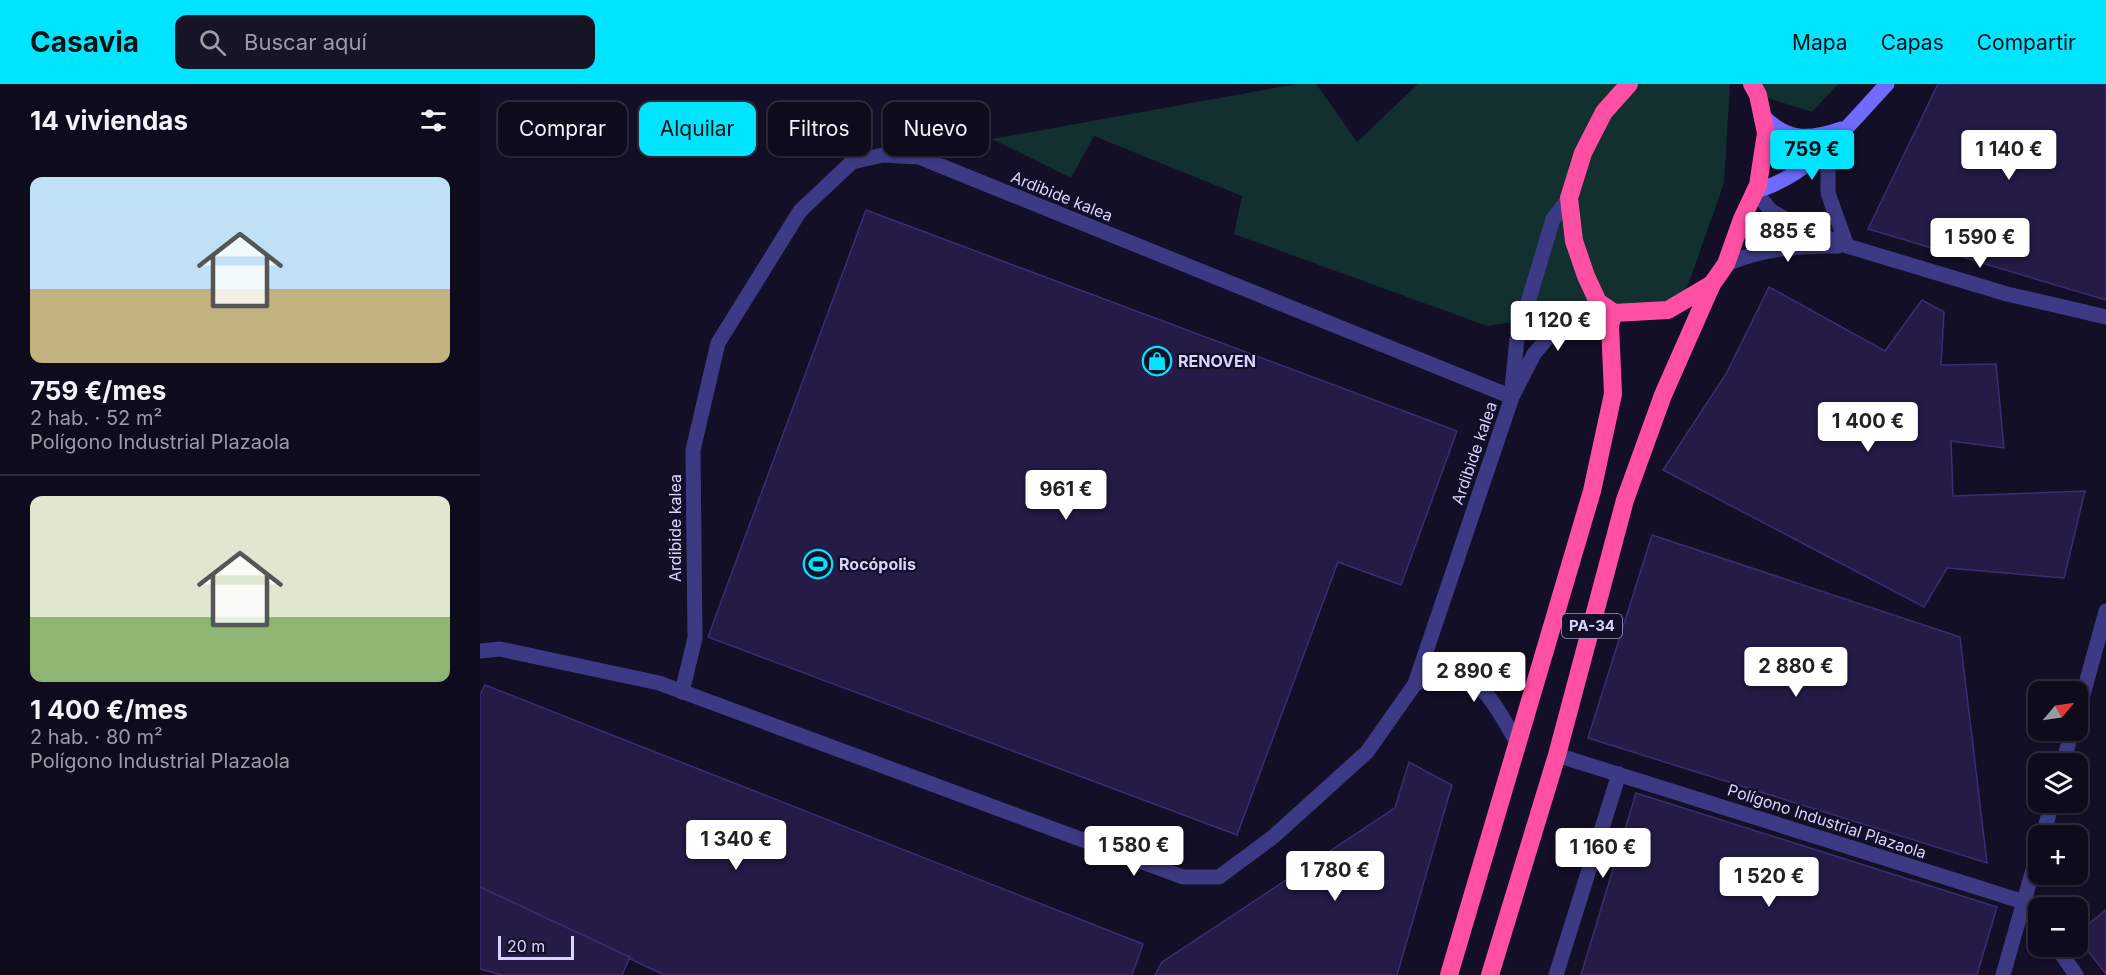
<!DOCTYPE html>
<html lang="es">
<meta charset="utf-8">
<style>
:root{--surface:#0e0b1c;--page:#171425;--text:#f1f3f6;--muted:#9b9ba3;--line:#2e2b3b;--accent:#00e5ff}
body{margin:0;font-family:Inter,sans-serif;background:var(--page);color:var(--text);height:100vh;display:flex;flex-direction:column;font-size:22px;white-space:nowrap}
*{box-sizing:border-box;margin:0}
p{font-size:20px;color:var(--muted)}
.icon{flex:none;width:33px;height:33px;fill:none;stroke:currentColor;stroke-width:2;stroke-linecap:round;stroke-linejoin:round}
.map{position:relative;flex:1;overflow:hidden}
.side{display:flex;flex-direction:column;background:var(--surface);width:480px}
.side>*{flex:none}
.banner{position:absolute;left:18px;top:18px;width:570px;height:54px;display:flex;gap:12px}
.needle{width:39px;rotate:61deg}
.controls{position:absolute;left:1548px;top:597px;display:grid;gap:12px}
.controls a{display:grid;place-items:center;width:60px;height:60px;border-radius:12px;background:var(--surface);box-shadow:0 2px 4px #0004,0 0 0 2px var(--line);font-size:30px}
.scale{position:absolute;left:18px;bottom:15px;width:76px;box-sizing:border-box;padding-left:6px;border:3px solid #d9d4ff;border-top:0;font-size:16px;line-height:21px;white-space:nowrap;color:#d9d4ff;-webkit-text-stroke:4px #130f26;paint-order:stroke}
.price{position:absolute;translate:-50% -51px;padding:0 14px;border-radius:6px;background:#fff;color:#222;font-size:20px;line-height:39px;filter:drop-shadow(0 2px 3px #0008)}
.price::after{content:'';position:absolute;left:50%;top:36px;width:18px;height:14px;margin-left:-9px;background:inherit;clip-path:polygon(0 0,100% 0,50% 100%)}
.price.active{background:var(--accent);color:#111}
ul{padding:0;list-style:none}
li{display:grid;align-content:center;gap:12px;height:318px;padding:0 30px}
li+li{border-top:2px solid var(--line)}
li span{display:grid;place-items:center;height:186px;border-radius:12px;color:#555}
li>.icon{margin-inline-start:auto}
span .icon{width:108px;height:108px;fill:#fffc;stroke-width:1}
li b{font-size:26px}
h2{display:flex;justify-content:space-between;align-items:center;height:72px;padding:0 30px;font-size:26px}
.pill{padding:0 21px;border-radius:12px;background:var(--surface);box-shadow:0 2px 4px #0004,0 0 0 2px var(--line);font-size:21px;line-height:54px}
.pill.active{background:var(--accent);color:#111}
header{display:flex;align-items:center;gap:36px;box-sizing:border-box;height:84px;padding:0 30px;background:var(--accent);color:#111}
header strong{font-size:28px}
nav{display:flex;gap:33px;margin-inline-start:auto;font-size:21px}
.search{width:420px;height:54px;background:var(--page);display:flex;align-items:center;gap:15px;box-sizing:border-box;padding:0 21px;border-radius:12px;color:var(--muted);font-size:22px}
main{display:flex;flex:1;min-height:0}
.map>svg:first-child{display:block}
.green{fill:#12302f}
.building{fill:#241b47;stroke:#3b2d73;stroke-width:1.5}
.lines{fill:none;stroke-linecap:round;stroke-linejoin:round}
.street{stroke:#3d3a85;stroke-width:15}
.secondary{stroke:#6f6bff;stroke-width:15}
.highway{stroke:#ff4fa3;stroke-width:18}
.labels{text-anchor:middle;stroke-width:4.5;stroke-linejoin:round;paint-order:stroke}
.shield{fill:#130f26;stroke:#9e99be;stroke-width:1.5}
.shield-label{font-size:15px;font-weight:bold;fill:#d9d4ff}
.street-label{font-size:16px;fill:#d9d4ff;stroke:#130f26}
.poi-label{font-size:16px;font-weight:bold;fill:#d9d4ff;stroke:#130f26;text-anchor:start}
</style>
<header>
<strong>Casavia</strong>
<div class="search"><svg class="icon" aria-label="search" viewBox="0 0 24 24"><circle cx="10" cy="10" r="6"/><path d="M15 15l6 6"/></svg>Buscar aquí</div>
<nav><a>Mapa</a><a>Capas</a><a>Compartir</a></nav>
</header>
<main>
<section class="side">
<h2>14 viviendas<svg class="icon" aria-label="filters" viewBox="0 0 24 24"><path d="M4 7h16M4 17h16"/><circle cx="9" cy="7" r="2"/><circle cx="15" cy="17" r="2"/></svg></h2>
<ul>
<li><span style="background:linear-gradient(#bfe0f5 60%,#c2b280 0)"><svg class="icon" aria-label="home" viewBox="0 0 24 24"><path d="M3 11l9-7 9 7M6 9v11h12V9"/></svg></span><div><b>759 €/mes</b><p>2 hab. · 52 m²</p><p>Polígono Industrial Plazaola</p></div></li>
<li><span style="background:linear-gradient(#dfe7d0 65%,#8fb573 0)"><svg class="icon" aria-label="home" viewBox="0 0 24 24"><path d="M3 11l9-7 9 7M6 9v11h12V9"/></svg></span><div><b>1 400 €/mes</b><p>2 hab. · 80 m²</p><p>Polígono Industrial Plazaola</p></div></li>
</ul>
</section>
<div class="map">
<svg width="1626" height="891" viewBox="0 0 1626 891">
<rect width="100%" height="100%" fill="#130f26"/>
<g class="green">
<polygon points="817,0 836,0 877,58 938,0 1250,0 1244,99 1202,218 1107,226 1007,242 754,150 762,112 614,52 591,94 512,55"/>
<polygon points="1280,0 1358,0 1332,28 1278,11"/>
</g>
<g class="building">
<polygon points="1458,0 1626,0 1626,216 1388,145"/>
<polygon points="386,126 977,347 921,501 858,478 757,751 228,553"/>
<polygon points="1289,203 1405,267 1442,216 1464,228 1461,281 1516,280 1524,364 1471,357 1473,412 1605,407 1584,494 1467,484 1444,523 1183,386 1246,290"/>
<polygon points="1172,451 1480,553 1507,779 1108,654"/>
<polygon points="5,601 663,860 652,891 184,891 0,803 0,611"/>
<polygon points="929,678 972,701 917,891 675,891 682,878 915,724"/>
<polygon points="1156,709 1517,823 1497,891 1101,891"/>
<polygon points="0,803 150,873 142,891 22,891 0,885"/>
<polygon points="1626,826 1626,890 1598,854 1598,848"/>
</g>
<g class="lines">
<g class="street">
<polyline points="1348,61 1348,109 1367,162"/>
<polyline points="1275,107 1291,127 1317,141 1367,162 1527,210 1626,233"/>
<path d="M1246 180C1285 164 1316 162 1358 162"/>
<polyline points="1032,304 1037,255 1073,135 1089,114"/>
<polyline points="0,567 20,565 179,599 703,793 739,793 793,753 887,668 935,600 1032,313 1054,270 1071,250 1118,218"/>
<path d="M935 600C995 572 1011 615 1038 660"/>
<polyline points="202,608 215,554 213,366 238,259 320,127 372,78 403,71 439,73 1032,313"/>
<polyline points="1598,629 1626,527"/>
<polyline points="1077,671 1544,818 1558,838"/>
<polyline points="1583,680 1592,646"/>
<polyline points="1563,752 1572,718"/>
<polyline points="1576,862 1596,891"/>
<polyline points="1076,891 1139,690"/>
<polyline points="1523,891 1558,768"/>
</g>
<g class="secondary">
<path d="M1282 31C1307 57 1329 56 1361 45"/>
<path d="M1275 107C1330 93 1369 40 1407 0"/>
</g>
<g class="highway">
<polyline points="1149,0 1124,28 1103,69 1089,114 1094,157 1106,192 1118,218 1134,229 1188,226 1232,200"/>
<polyline points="969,891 1112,407 1133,310 1130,241 1134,229"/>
<polyline points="1010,891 1077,671 1145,416 1183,311 1232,200 1246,180 1262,135 1278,101 1286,49 1278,11 1272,0"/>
</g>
</g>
<defs>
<g id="shop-ring" transform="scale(1.5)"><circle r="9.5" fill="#130f26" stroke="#00e5ff" stroke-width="1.5"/><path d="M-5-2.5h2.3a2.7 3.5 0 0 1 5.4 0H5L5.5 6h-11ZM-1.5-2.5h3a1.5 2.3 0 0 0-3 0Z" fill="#00e5ff"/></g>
<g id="stadium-ring" transform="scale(1.5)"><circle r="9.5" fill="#130f26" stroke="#00e5ff" stroke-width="1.5"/><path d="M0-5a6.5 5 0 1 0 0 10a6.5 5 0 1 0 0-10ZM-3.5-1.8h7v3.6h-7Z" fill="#00e5ff"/></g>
</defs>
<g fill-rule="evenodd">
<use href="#shop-ring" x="677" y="277"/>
<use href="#stadium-ring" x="338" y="480"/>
</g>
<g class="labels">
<rect class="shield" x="1082" y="530" width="60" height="24" rx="4.5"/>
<g class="shield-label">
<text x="1112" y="547">PA-34</text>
</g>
<g class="street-label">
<text transform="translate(582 112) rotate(22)" y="6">Ardibide kalea</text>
<text transform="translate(994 369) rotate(-71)" y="6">Ardibide kalea</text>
<text transform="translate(195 444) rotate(-90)" y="6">Ardibide kalea</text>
<text transform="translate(1347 737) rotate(18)" y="6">Polígono Industrial Plazaola</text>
</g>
<g class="poi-label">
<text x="698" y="283">RENOVEN</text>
<text x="359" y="486">Rocópolis</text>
</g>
</g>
</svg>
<div class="controls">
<a><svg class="needle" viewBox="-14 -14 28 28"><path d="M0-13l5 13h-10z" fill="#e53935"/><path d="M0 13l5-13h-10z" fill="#9b9ba3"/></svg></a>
<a><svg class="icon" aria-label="layers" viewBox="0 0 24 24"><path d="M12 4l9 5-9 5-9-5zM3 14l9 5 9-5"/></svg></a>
<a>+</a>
<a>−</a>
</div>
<div class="scale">20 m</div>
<b class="price active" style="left:1332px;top:97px">759 €</b>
<b class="price" style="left:1529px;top:97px">1 140 €</b>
<b class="price" style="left:1308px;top:179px">885 €</b>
<b class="price" style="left:1500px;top:185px">1 590 €</b>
<b class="price" style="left:1078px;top:268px">1 120 €</b>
<b class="price" style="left:1388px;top:369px">1 400 €</b>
<b class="price" style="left:586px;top:437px">961 €</b>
<b class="price" style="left:1316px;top:614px">2 880 €</b>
<b class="price" style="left:994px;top:619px">2 890 €</b>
<b class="price" style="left:256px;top:787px">1 340 €</b>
<b class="price" style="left:654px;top:793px">1 580 €</b>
<b class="price" style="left:1123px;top:795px">1 160 €</b>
<b class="price" style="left:855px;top:818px">1 780 €</b>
<b class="price" style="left:1289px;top:824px">1 520 €</b>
<div class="banner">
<a class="pill">Comprar</a>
<a class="pill active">Alquilar</a>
<a class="pill">Filtros</a>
<a class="pill">Nuevo</a>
</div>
</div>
</main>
